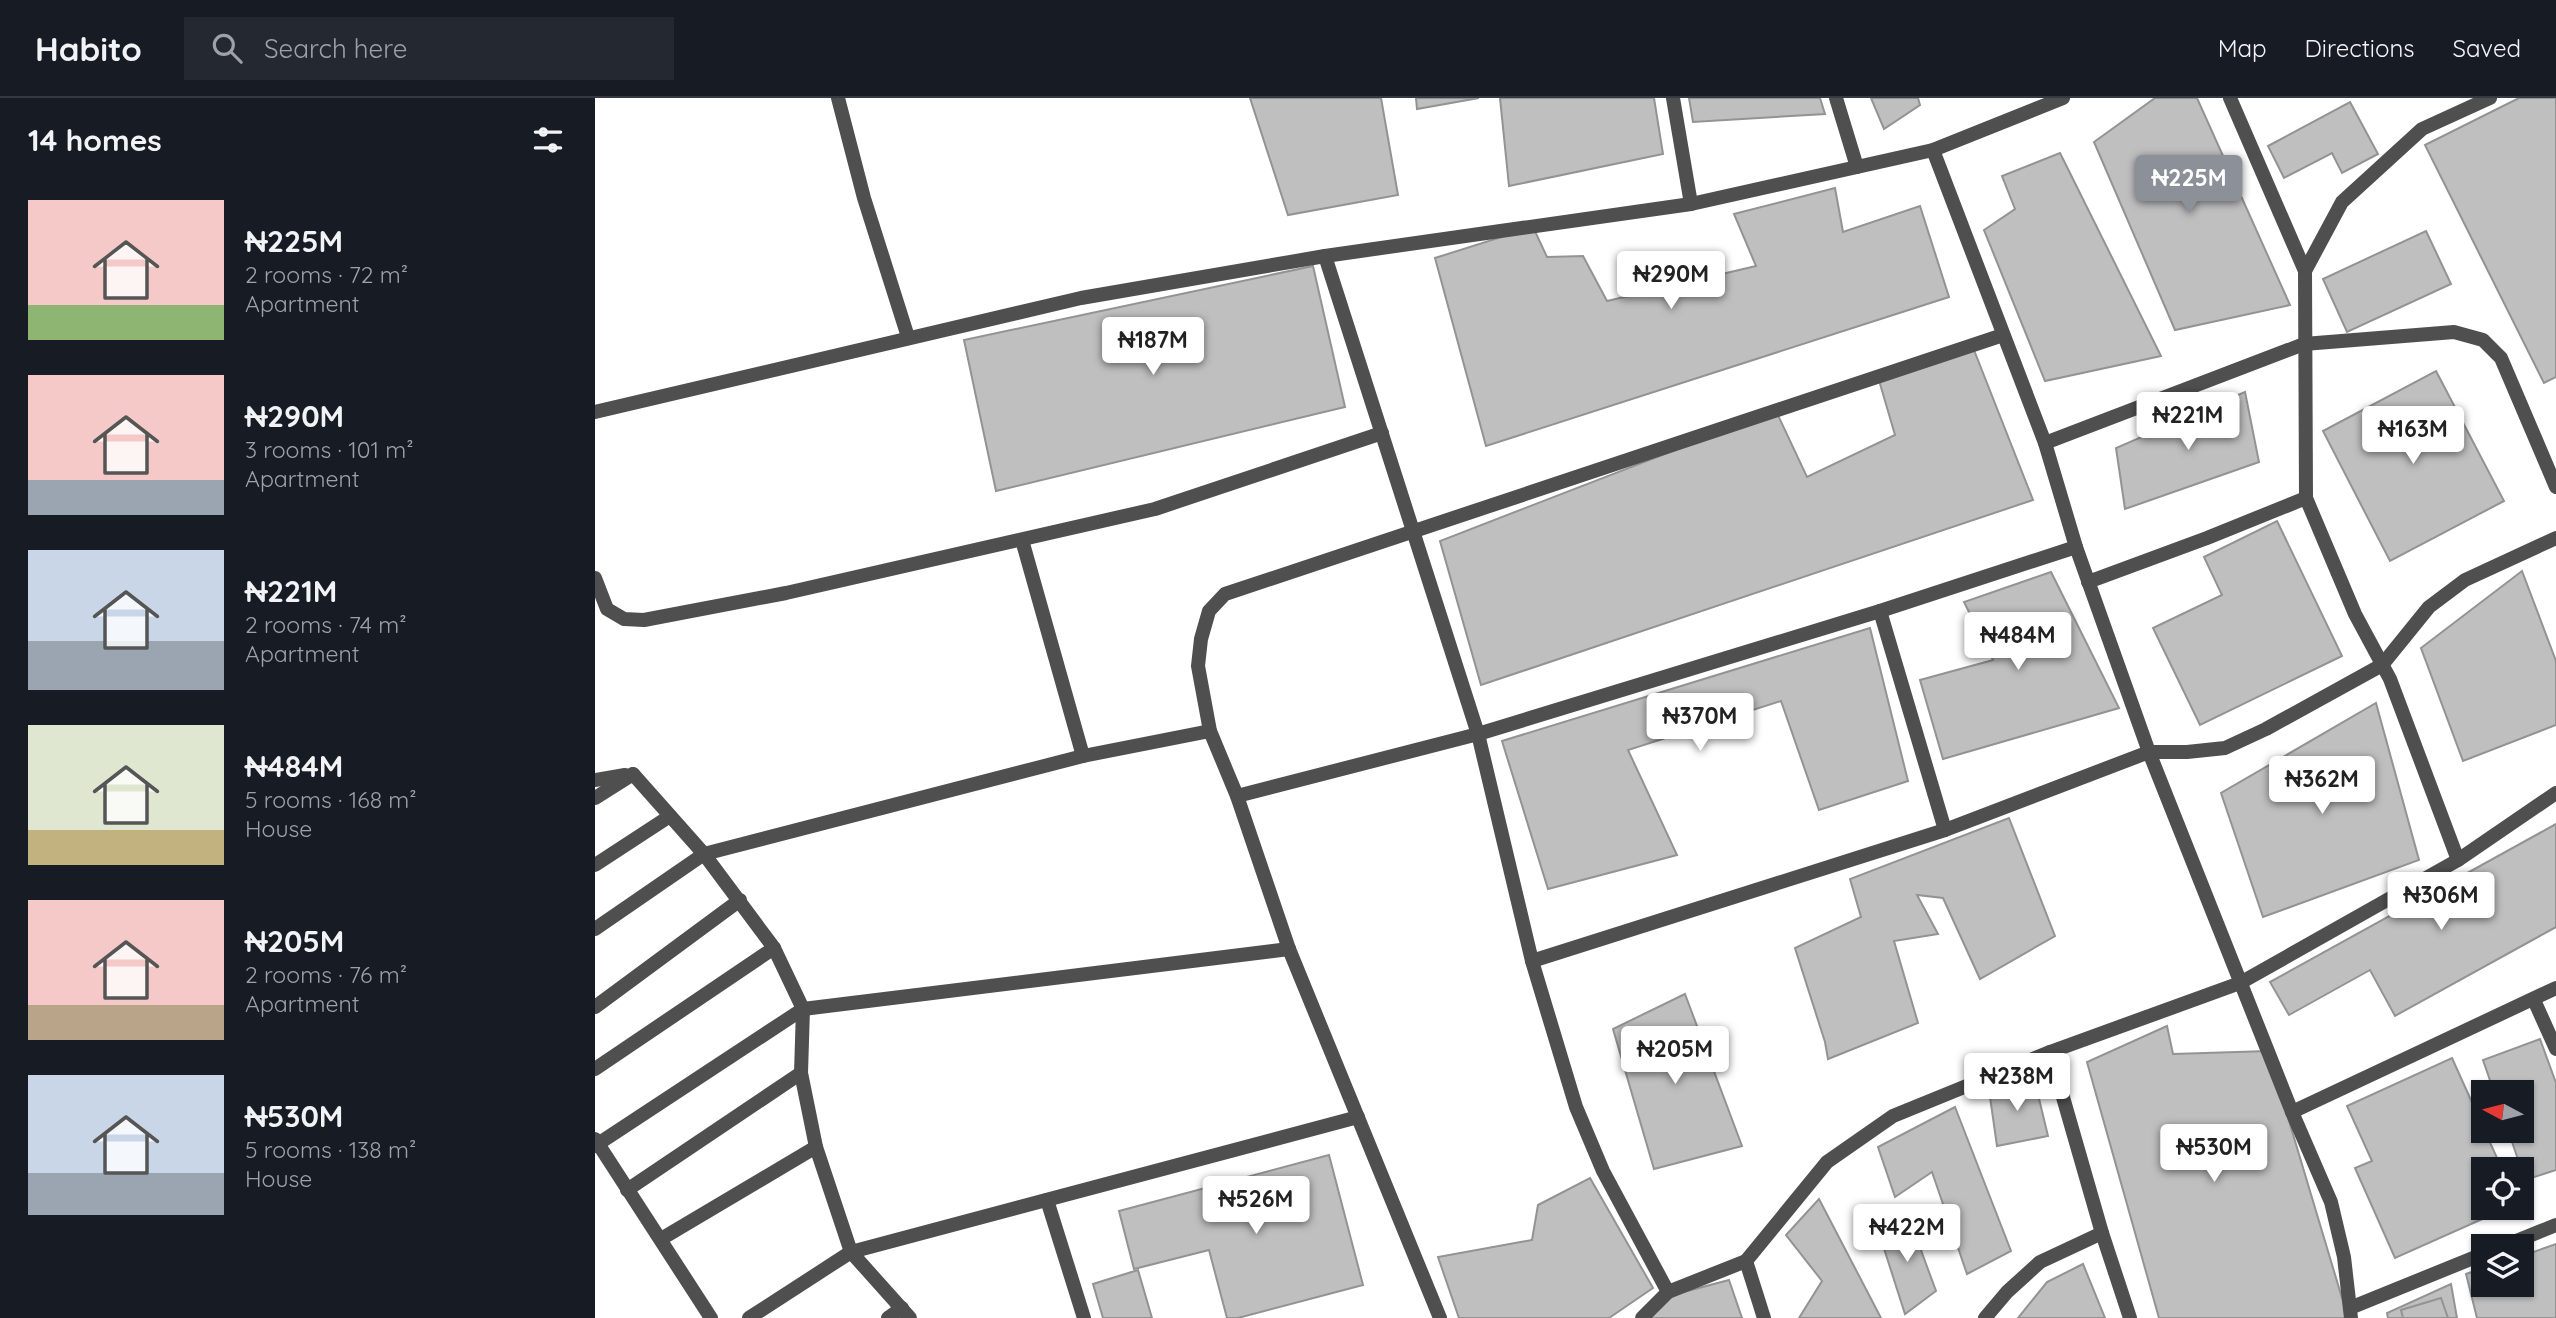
<!DOCTYPE html>
<meta charset="utf-8">
<style>
:root{--surface:#171b24;--page:#242831;--text:#f1f3f6;--muted:#9ea1a6;--line:#363941;--accent:#8c9099}
body{margin:0;font-family:Quicksand,sans-serif;background:var(--page);color:var(--text);height:100vh;display:flex;flex-direction:column;font-size:26px;white-space:nowrap}
*{box-sizing:border-box;margin:0}
p{font-size:23px;color:var(--muted)}
.icon{flex:none;width:38px;height:38px;fill:none;stroke:currentColor;stroke-width:2;stroke-linecap:round;stroke-linejoin:round}
.map{position:relative;flex:1;overflow:hidden}
.details{display:flex;flex-direction:column;background:var(--surface);width:595px}
.details>*{flex:none}
.needle{width:46px;rotate:277deg}
.fabs{position:absolute;left:1876px;top:982px;display:grid;gap:14px}
.fabs a{display:grid;place-items:center;width:63px;height:63px;border-radius:0px;background:var(--surface);box-shadow:0 2px 5px #0004;font-size:35px}
.price{position:absolute;translate:-50% -60px;padding:0 16px;border-radius:7px;background:#fff;color:#222;font-size:23px;line-height:46px;filter:drop-shadow(0 2px 4px #0008)}
.price::after{content:'';position:absolute;left:50%;top:42px;width:21px;height:16px;margin-left:-10px;background:inherit;clip-path:polygon(0 0,100% 0,50% 100%)}
.price.current{background:var(--accent);color:#fff}
ul{padding:0;list-style:none}
li{display:flex;align-items:center;gap:21px;height:175px;padding:0 28px}
li span{display:grid;place-items:center;flex:none;width:196px;height:140px;border-radius:0px;color:#555}
li>.icon{margin-inline-start:auto}
span .icon{width:84px;height:84px;fill:#fffc;stroke-width:1}
li b{font-size:30px}
h2{display:flex;justify-content:space-between;align-items:center;height:84px;padding:0 28px;font-size:30px}
header{display:flex;align-items:center;gap:42px;box-sizing:border-box;height:98px;padding:0 35px;background:var(--surface);border-bottom:2px solid var(--line)}
header strong{font-size:33px}
nav{display:flex;gap:38px;margin-inline-start:auto;font-size:24px}
.search{width:490px;height:63px;background:var(--page);display:flex;align-items:center;gap:18px;box-sizing:border-box;padding:0 24px;border-radius:0px;color:var(--muted);font-size:26px}
main{display:flex;flex:1;min-height:0}
.map>svg:first-child{display:block}
.building{fill:#bfbfbf;stroke:#939393;stroke-width:2}
.lines{fill:none;stroke-linecap:round;stroke-linejoin:round}
.minor{stroke:#4f4f4f;stroke-width:14}
</style>
<header>
<strong>Habito</strong>
<div class="search"><svg class="icon" aria-label="search" viewBox="0 0 24 24"><circle cx="10" cy="10" r="6"/><path d="M15 15l6 6"/></svg>Search here</div>
<nav><a>Map</a><a>Directions</a><a>Saved</a></nav>
</header>
<main>
<section class="details">
<h2>14 homes<svg class="icon" aria-label="filters" viewBox="0 0 24 24"><path d="M4 7h16M4 17h16"/><circle cx="9" cy="7" r="2"/><circle cx="15" cy="17" r="2"/></svg></h2>
<ul>
<li><span style="background:linear-gradient(#f6c9c9 75%,#8fb573 0)"><svg class="icon" aria-label="home" viewBox="0 0 24 24"><path d="M3 11l9-7 9 7M6 9v11h12V9"/></svg></span><div><b>₦225M</b><p>2 rooms · 72 m²</p><p>Apartment</p></div></li>
<li><span style="background:linear-gradient(#f6c9c9 75%,#9aa5b1 0)"><svg class="icon" aria-label="home" viewBox="0 0 24 24"><path d="M3 11l9-7 9 7M6 9v11h12V9"/></svg></span><div><b>₦290M</b><p>3 rooms · 101 m²</p><p>Apartment</p></div></li>
<li><span style="background:linear-gradient(#c9d6e8 65%,#9aa5b1 0)"><svg class="icon" aria-label="home" viewBox="0 0 24 24"><path d="M3 11l9-7 9 7M6 9v11h12V9"/></svg></span><div><b>₦221M</b><p>2 rooms · 74 m²</p><p>Apartment</p></div></li>
<li><span style="background:linear-gradient(#dfe7d0 75%,#c2b280 0)"><svg class="icon" aria-label="home" viewBox="0 0 24 24"><path d="M3 11l9-7 9 7M6 9v11h12V9"/></svg></span><div><b>₦484M</b><p>5 rooms · 168 m²</p><p>House</p></div></li>
<li><span style="background:linear-gradient(#f6c9c9 75%,#b9a48a 0)"><svg class="icon" aria-label="home" viewBox="0 0 24 24"><path d="M3 11l9-7 9 7M6 9v11h12V9"/></svg></span><div><b>₦205M</b><p>2 rooms · 76 m²</p><p>Apartment</p></div></li>
<li><span style="background:linear-gradient(#c9d6e8 70%,#9aa5b1 0)"><svg class="icon" aria-label="home" viewBox="0 0 24 24"><path d="M3 11l9-7 9 7M6 9v11h12V9"/></svg></span><div><b>₦530M</b><p>5 rooms · 138 m²</p><p>House</p></div></li>
</ul>
</section>
<div class="map">
<svg width="1961" height="1220" viewBox="0 0 1961 1220">
<rect width="100%" height="100%" fill="#fff"/>
<g class="building">
<polygon points="655,0 786,0 803,97 693,117"/>
<polygon points="821,0 884,0 822,11"/>
<polygon points="905,0 1059,0 1068,56 914,88"/>
<polygon points="1094,0 1225,0 1230,16 1098,24"/>
<polygon points="1276,0 1323,0 1325,7 1289,31"/>
<polygon points="1560,0 1602,0 1695,207 1580,232 1499,44"/>
<polygon points="1924,0 1961,0 1961,279 1949,285 1830,47"/>
<polygon points="1755,4 1783,56 1747,75 1737,55 1689,80 1673,48"/>
<polygon points="1465,55 1566,258 1450,283 1389,132 1420,111 1407,78"/>
<polygon points="1240,90 1248,134 1325,108 1354,199 891,348 840,160 938,129 952,159 988,158 1012,203 1161,168 1139,116"/>
<polygon points="1831,133 1856,186 1752,234 1728,181"/>
<polygon points="718,168 750,309 401,393 369,242"/>
<polygon points="1377,247 1438,402 886,587 845,443 1181,313 1212,379 1300,337 1283,279"/>
<polygon points="1841,273 1909,403 1795,463 1728,333"/>
<polygon points="1650,294 1664,364 1530,411 1521,350"/>
<polygon points="1682,423 1747,558 1605,627 1558,530 1627,497 1609,459"/>
<polygon points="1927,473 1961,563 1961,627 1868,663 1826,550"/>
<polygon points="1456,474 1524,610 1348,661 1325,582 1398,562 1369,504"/>
<polygon points="1275,530 1313,683 1224,712 1186,603 1033,652 1082,757 953,791 907,643"/>
<polygon points="1781,605 1824,762 1668,819 1626,695"/>
<polygon points="1414,720 1460,838 1385,881 1348,800 1322,797 1343,836 1299,843 1323,925 1233,961 1230,944 1200,850 1266,819 1255,781"/>
<polygon points="1961,726 1961,829 1800,918 1775,872 1694,917 1675,884"/>
<polygon points="1090,896 1147,1048 1059,1071 1018,931"/>
<polygon points="1572,928 1578,956 1673,953 1753,1220 1564,1220 1492,964"/>
<polygon points="1945,941 1961,985 1961,1072 1930,1082 1913,1032 1927,1032 1927,994 1899,994 1888,962"/>
<polygon points="1857,960 1907,1071 1888,1071 1888,1110 1912,1110 1800,1160 1760,1070 1777,1063 1752,1008"/>
<polygon points="1439,980 1453,1038 1402,1048 1394,992"/>
<polygon points="1360,1009 1416,1153 1372,1176 1337,1074 1300,1099 1283,1049"/>
<polygon points="734,1057 768,1187 643,1220 632,1220 614,1152 539,1171 524,1113"/>
<polygon points="995,1080 1058,1190 1014,1220 864,1220 843,1159 937,1142 943,1107"/>
<polygon points="1224,1101 1286,1220 1204,1220 1227,1183 1191,1137"/>
<polygon points="1313,1117 1341,1193 1310,1216 1284,1135"/>
<polygon points="1961,1146 1961,1220 1882,1220 1871,1176 1888,1170 1888,1186 1927,1186 1927,1158"/>
<polygon points="1488,1166 1510,1220 1423,1220 1452,1184"/>
<polygon points="543,1172 557,1220 508,1220 498,1186"/>
<polygon points="1134,1182 1147,1220 1049,1220 1066,1200"/>
<polygon points="1856,1186 1862,1220 1793,1220 1792,1215"/>
<polygon points="1846,1200 1853,1220 1808,1220 1806,1212"/>
</g>
<g class="lines">
<g class="minor">
<polyline points="243,0 269,100 313,239"/>
<polyline points="1078,0 1096,106"/>
<polyline points="1241,0 1262,69"/>
<polyline points="1635,0 1710,173"/>
<polyline points="1338,52 1450,345 1481,449 1554,654 1697,1014 1736,1104 1749,1159 1756,1220"/>
<polyline points="730,158 883,636 937,863 981,1009 1008,1073 1073,1194"/>
<polyline points="0,314 486,200 730,158 1096,106 1338,52 1468,0"/>
<polyline points="1450,345 1709,246 1859,234 1888,242 1906,260 1961,389"/>
<polyline points="427,442 488,658"/>
<polyline points="0,480 12,511 29,521 49,522 191,495 560,411 787,335"/>
<polyline points="1493,484 1612,440 1711,400"/>
<polyline points="1285,513 1350,732"/>
<polyline points="38,676 109,756 179,850 208,911 206,975 221,1049 256,1154 315,1220"/>
<polyline points="0,682 30,677"/>
<polyline points="642,698 883,636 1285,513 1481,449"/>
<polyline points="0,700 38,676"/>
<polyline points="1863,762 1795,581 1760,516 1711,400 1710,173 1747,104 1827,31 1895,0"/>
<polyline points="0,767 75,718"/>
<polyline points="0,831 109,756 488,658 615,633"/>
<polyline points="937,863 1350,732 1554,654 1592,654 1630,650 1671,631 1787,567 1834,509 1870,482 1961,440"/>
<polyline points="1939,902 1961,951"/>
<polyline points="0,909 145,802"/>
<polyline points="1455,954 1507,1135 1535,1220"/>
<polyline points="0,971 179,850"/>
<polyline points="1697,1014 1961,890"/>
<polyline points="0,1041 116,1220"/>
<polyline points="0,1048 208,911 694,851"/>
<polyline points="32,1092 206,975"/>
<polyline points="452,1102 489,1220"/>
<polyline points="66,1141 221,1049"/>
<polyline points="1909,1148 1961,1127"/>
<polyline points="1151,1163 1169,1220"/>
<polyline points="1755,1210 1888,1156"/>
<polyline points="154,1220 256,1154 763,1019"/>
<polyline points="293,1220 307,1210"/>
<polyline points="845,1220 694,851 642,698 615,633 603,568 606,541 614,513 630,496 1408,237"/>
<polyline points="1047,1220 1073,1194 1151,1163 1232,1064 1298,1018 1455,954 1645,885 1863,762 1961,695"/>
<polyline points="1390,1220 1412,1194 1445,1164 1507,1135"/>
</g>
</g>
</svg>
<div class="fabs">
<a><svg class="needle" viewBox="-14 -14 28 28"><path d="M0-13l5 13h-10z" fill="#e53935"/><path d="M0 13l5-13h-10z" fill="#9ea1a6"/></svg></a>
<a><svg class="icon" aria-label="locate" viewBox="0 0 24 24"><circle cx="12" cy="12" r="6"/><path d="M12 2v4M12 18v4M2 12h4M18 12h4"/></svg></a>
<a><svg class="icon" aria-label="layers" viewBox="0 0 24 24"><path d="M12 4l9 5-9 5-9-5zM3 14l9 5 9-5"/></svg></a>
</div>
<b class="price current" style="left:1594px;top:117px">₦225M</b>
<b class="price" style="left:1076px;top:213px">₦290M</b>
<b class="price" style="left:558px;top:279px">₦187M</b>
<b class="price" style="left:1593px;top:354px">₦221M</b>
<b class="price" style="left:1818px;top:368px">₦163M</b>
<b class="price" style="left:1423px;top:574px">₦484M</b>
<b class="price" style="left:1105px;top:655px">₦370M</b>
<b class="price" style="left:1727px;top:718px">₦362M</b>
<b class="price" style="left:1846px;top:834px">₦306M</b>
<b class="price" style="left:1080px;top:988px">₦205M</b>
<b class="price" style="left:1422px;top:1015px">₦238M</b>
<b class="price" style="left:1619px;top:1086px">₦530M</b>
<b class="price" style="left:661px;top:1138px">₦526M</b>
<b class="price" style="left:1312px;top:1166px">₦422M</b>
</div>
</main>
